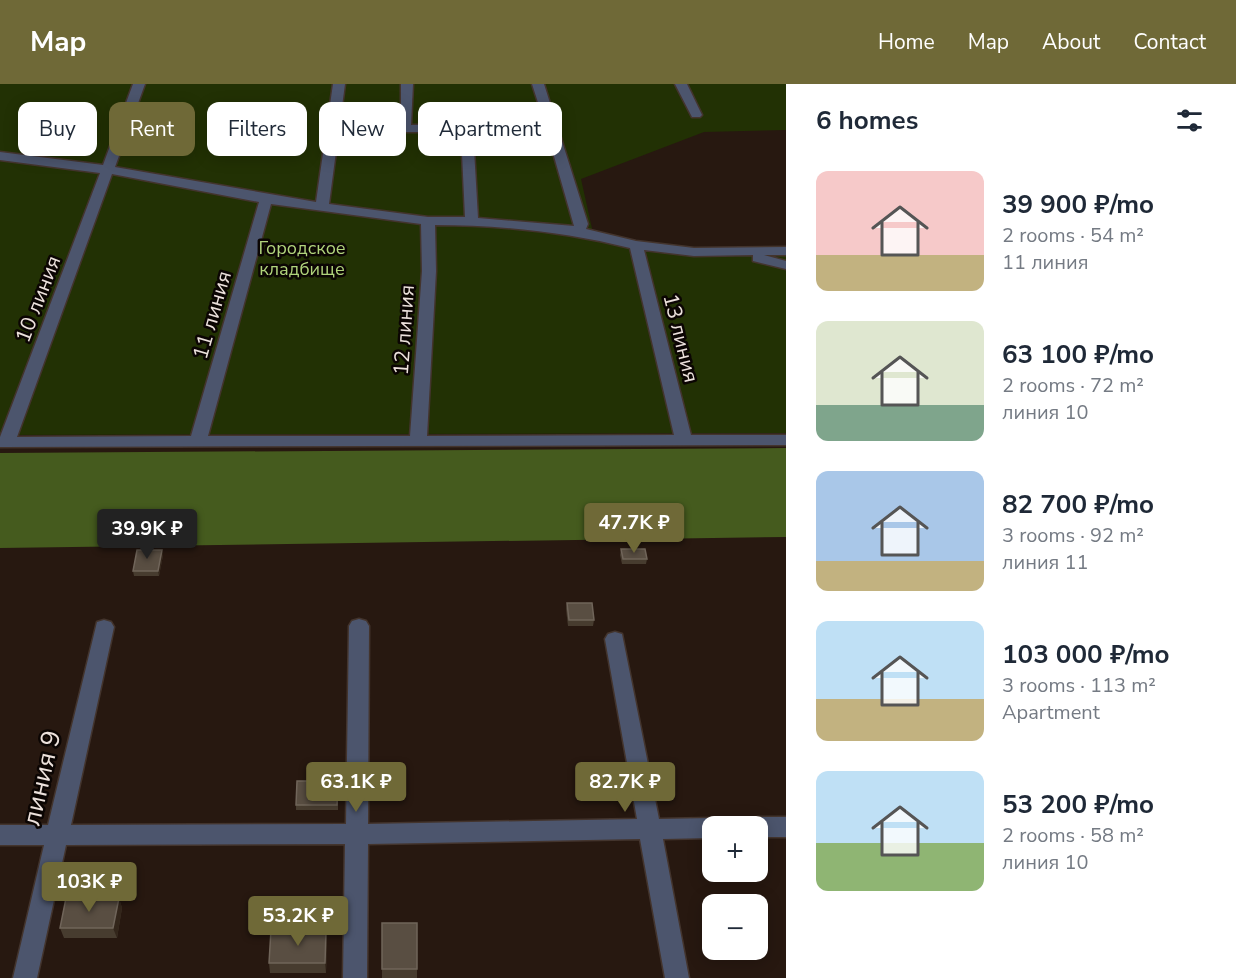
<!DOCTYPE html>
<meta charset="utf-8">
<style>
:root{--surface:#fff;--page:#f6f6f7;--text:#1f2937;--muted:#747a83;--accent:#6f6937}
body{margin:0;font-family:"Nunito Sans",sans-serif;background:var(--page);color:var(--text);height:100vh;display:flex;flex-direction:column;font-size:22px;white-space:nowrap}
*{box-sizing:border-box;margin:0}
p{font-size:20px;color:var(--muted)}
.icon{flex:none;width:33px;height:33px;fill:none;stroke:currentColor;stroke-width:2;stroke-linecap:round;stroke-linejoin:round}
.map{position:relative;flex:1;overflow:hidden}
.details{display:flex;flex-direction:column;background:var(--surface);width:450px}
.details>*{flex:none}
.guide{position:absolute;left:18px;top:18px;width:570px;height:54px;display:flex;gap:12px}
.controls{position:absolute;left:702px;top:732px;display:grid;gap:12px}
.controls a{display:grid;place-items:center;width:66px;height:66px;border-radius:12px;background:var(--surface);box-shadow:0 3px 15px #0003;font-size:30px}
.price{position:absolute;translate:-50% -51px;padding:0 14px;border-radius:6px;background:var(--accent);color:#fff;font-size:20px;line-height:39px;filter:drop-shadow(0 2px 3px #0008)}
.price::after{content:'';position:absolute;left:50%;top:36px;width:18px;height:14px;margin-left:-9px;background:inherit;clip-path:polygon(0 0,100% 0,50% 100%)}
.price.selected{background:#222;color:#fff}
ul{padding:0;list-style:none}
li{display:flex;align-items:center;gap:18px;height:150px;padding:0 30px}
li span{display:grid;place-items:center;flex:none;width:168px;height:120px;border-radius:12px;color:#555}
li>.icon{margin-inline-start:auto}
span .icon{width:72px;height:72px;fill:#fffc;stroke-width:1}
li b{font-size:26px}
h2{display:flex;justify-content:space-between;align-items:center;height:72px;padding:0 30px;font-size:26px}
.chip{padding:0 21px;border-radius:12px;background:var(--surface);box-shadow:0 3px 15px #0003;font-size:21px;line-height:54px}
.chip.selected{background:var(--accent);color:#fff}
header{display:flex;align-items:center;gap:36px;box-sizing:border-box;height:84px;padding:0 30px;background:var(--accent);color:#fff}
header strong{font-size:28px}
nav{display:flex;gap:33px;margin-inline-start:auto;font-size:21px}
main{display:flex;flex:1;min-height:0}
.map>svg:first-child{display:block}
.green{fill:#223104}
.forest{fill:#455b1e}
.lines{fill:none;stroke-linecap:round;stroke-linejoin:round}
.minor-casing{stroke:#43342d;stroke-width:3}
.minor{fill:#4c556d;fill-rule:evenodd}
.wall{fill:#473c2f}
.shaded-wall{fill:#33261b}
.building{fill:#594e42;stroke:#70655a;stroke-width:1.5}
.labels{text-anchor:middle;stroke-width:5;stroke-linejoin:round;paint-order:stroke}
.far-park-label{font-size:18px;fill:#b1d47c;stroke:#0b0503}
.street-label{font-size:21px;fill:#ece1dc;stroke:#0b0503}
.near-street-label{font-size:26px;fill:#ece1dc;stroke:#0b0503}
</style>
<header>
<strong>Map</strong>
<nav><a>Home</a><a>Map</a><a>About</a><a>Contact</a></nav>
</header>
<main>
<div class="map">
<svg width="786" height="894" viewBox="0 0 786 894">
<rect width="100%" height="100%" fill="#271810"/>
<polygon class="green" points="0,0 786,0 786,46 704,48 581,95 593,149 687,165 786,167 786,349 0,351"/>
<polygon class="forest" points="786,364 786,453 0,464 0,369"/>
<g class="lines">
<g class="minor-casing">
<g id="minor">
<path d="M133 0H145L115 83 316 118 333 0H345L329 120 428 133H465L461 48H401V0H413L411 41 545 40 532 0H544L588 140 586 145 636 157 694 164 786 163V171H764L786 177V185L753 177V171L694 172 644 166 691 351H786V361L0 363V353L100 89 0 76V68L103 81ZM473 48H547L574 142 478 134ZM112 90 259 118 191 352 17 353ZM271 120 421 140 422 187 410 352H208ZM435 141C501 141 566 148 630 164L674 351 427 352 436 187Z"/>
<polygon points="675,0 687,0 702,31 700,33 692,33"/>
<polygon points="359,535 366,537 369,542 368,740 637,735 605,555 608,550 615,548 622,550 659,735 712,734 720,737 723,742 712,742 712,754 663,755 689,894 665,894 640,755 368,760 367,894 343,894 345,760 66,761 37,894 13,894 44,761 0,761 0,741 48,741 97,538 104,536 111,538 114,543 71,741 346,740 349,542 352,537"/>
<polygon points="758,733 786,733 786,753 758,753 758,742 747,742 750,736"/>
</g>
</g>
<use href="#minor" class="minor"/>
</g>
<g class="wall">
<polygon points="621,465 647,475 646,480 622,480 620,471"/>
<polygon points="163,471 159,492 134,492 133,487"/>
<polygon points="567,519 594,536 593,542 568,542 566,525"/>
<polygon points="338,697 338,726 296,726 296,721"/>
<polygon points="119,814 122,824 117,854 64,854 60,844"/>
<polygon points="382,839 417,885 417,894 382,894"/>
<polygon points="326,846 327,856 326,889 270,889 269,879"/>
</g>
<g class="shaded-wall">
<polygon points="162,466 163,471 159,492 158,487"/>
<polygon points="119,814 122,824 117,854 113,844"/>
<polygon points="326,846 327,856 326,889 325,879"/>
</g>
<g class="building">
<polygon points="621,465 645,465 647,475 623,475"/>
<polygon points="137,466 162,466 158,487 133,487"/>
<polygon points="567,519 592,519 594,536 569,536"/>
<polygon points="297,697 338,697 337,721 296,721"/>
<polygon points="66,814 119,814 113,844 60,844"/>
<rect x="382" y="839" width="35" height="46"/>
<polygon points="271,846 326,846 325,879 269,879"/>
</g>
<g class="labels">
<g class="far-park-label">
<text x="302" y="170">Городское<tspan x="302" dy="21">кладбище</tspan></text>
</g>
<g class="street-label">
<text transform="translate(38 215) rotate(-69)" y="7">10 линия</text>
<text transform="translate(212 231) rotate(-74)" y="7">11 линия</text>
<text transform="translate(404 246) rotate(-86)" y="7">12 линия</text>
<text transform="translate(681 254) rotate(76)" y="7">13 линия</text>
</g>
<g class="near-street-label">
<text transform="translate(41 694) rotate(-77)" y="9">линия 9</text>
</g>
</g>
</svg>
<div class="controls">
<a>+</a>
<a>−</a>
</div>
<b class="price" style="left:634px;top:470px">47.7K ₽</b>
<b class="price selected" style="left:147px;top:476px">39.9K ₽</b>
<b class="price" style="left:356px;top:729px">63.1K ₽</b>
<b class="price" style="left:625px;top:729px">82.7K ₽</b>
<b class="price" style="left:89px;top:829px">103K ₽</b>
<b class="price" style="left:298px;top:863px">53.2K ₽</b>
<div class="guide">
<a class="chip">Buy</a>
<a class="chip selected">Rent</a>
<a class="chip">Filters</a>
<a class="chip">New</a>
<a class="chip">Apartment</a>
</div>
</div>
<section class="details">
<h2>6 homes<svg class="icon" aria-label="filters" viewBox="0 0 24 24"><path d="M4 7h16M4 17h16"/><circle cx="9" cy="7" r="2"/><circle cx="15" cy="17" r="2"/></svg></h2>
<ul>
<li><span style="background:linear-gradient(#f6c9c9 70%,#c2b280 0)"><svg class="icon" aria-label="home" viewBox="0 0 24 24"><path d="M3 11l9-7 9 7M6 9v11h12V9"/></svg></span><div><b>39 900 ₽/mo</b><p>2 rooms · 54 m²</p><p>11 линия</p></div></li>
<li><span style="background:linear-gradient(#dfe7d0 70%,#7fa58c 0)"><svg class="icon" aria-label="home" viewBox="0 0 24 24"><path d="M3 11l9-7 9 7M6 9v11h12V9"/></svg></span><div><b>63 100 ₽/mo</b><p>2 rooms · 72 m²</p><p>линия 10</p></div></li>
<li><span style="background:linear-gradient(#a9c7e8 75%,#c2b280 0)"><svg class="icon" aria-label="home" viewBox="0 0 24 24"><path d="M3 11l9-7 9 7M6 9v11h12V9"/></svg></span><div><b>82 700 ₽/mo</b><p>3 rooms · 92 m²</p><p>линия 11</p></div></li>
<li><span style="background:linear-gradient(#bfe0f5 65%,#c2b280 0)"><svg class="icon" aria-label="home" viewBox="0 0 24 24"><path d="M3 11l9-7 9 7M6 9v11h12V9"/></svg></span><div><b>103 000 ₽/mo</b><p>3 rooms · 113 m²</p><p>Apartment</p></div></li>
<li><span style="background:linear-gradient(#bfe0f5 60%,#8fb573 0)"><svg class="icon" aria-label="home" viewBox="0 0 24 24"><path d="M3 11l9-7 9 7M6 9v11h12V9"/></svg></span><div><b>53 200 ₽/mo</b><p>2 rooms · 58 m²</p><p>линия 10</p></div></li>
</ul>
</section>
</main>
